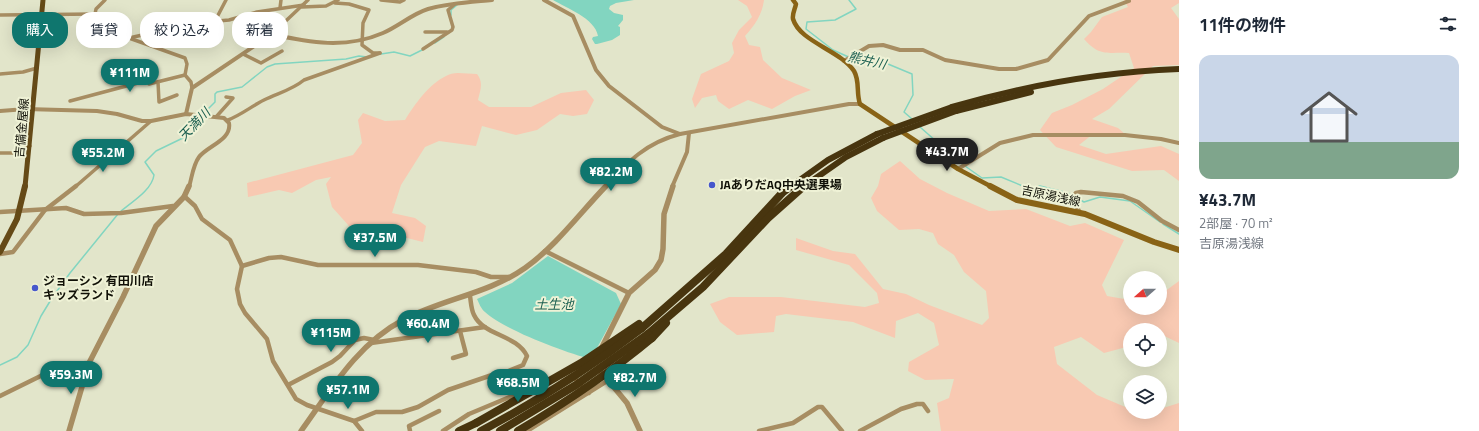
<!DOCTYPE html>
<html lang="ja">
<meta charset="utf-8">
<style>
:root{--surface:#fff;--page:#f6f6f7;--text:#1f2937;--muted:#747a83;--accent:#0f766e}
body{margin:0;font-family:"Titillium Web","Noto Sans JP",sans-serif;background:var(--page);color:var(--text);height:100vh;display:flex;flex-direction:column;font-size:15px;white-space:nowrap}
*{box-sizing:border-box;margin:0}
p{font-size:13px;color:var(--muted)}
.icon{flex:none;width:22px;height:22px;fill:none;stroke:currentColor;stroke-width:2;stroke-linecap:round;stroke-linejoin:round}
.map{position:relative;flex:1;overflow:hidden}
.drawer{display:flex;flex-direction:column;background:var(--surface);width:300px}
.drawer>*{flex:none}
.top-card{position:absolute;left:12px;top:12px;width:380px;height:36px;display:flex;gap:8px}
.needle{width:26px;rotate:249deg}
.controls{position:absolute;left:1123px;top:271px;display:grid;gap:8px}
.controls a{display:grid;place-items:center;width:44px;height:44px;border-radius:50%;background:var(--surface);box-shadow:0 4px 16px #0002;font-size:20px}
.price{position:absolute;translate:-50% -34px;padding:0 9px;border-radius:14px;background:var(--accent);color:#fff;font-size:13px;line-height:26px;filter:drop-shadow(0 1px 2px #0008)}
.price::after{content:'';position:absolute;left:50%;top:24px;width:12px;height:9px;margin-left:-6px;background:inherit;clip-path:polygon(0 0,100% 0,50% 100%)}
.price.current{background:#222;color:#fff}
ul{padding:0;list-style:none}
li{display:grid;align-content:center;gap:8px;height:212px;padding:0 20px}
li span{display:grid;place-items:center;height:124px;border-radius:12px;color:#555}
li>.icon{margin-inline-start:auto}
span .icon{width:72px;height:72px;fill:#fffc;stroke-width:1}
li b{font-size:17px}
h2{display:flex;justify-content:space-between;align-items:center;height:48px;padding:0 20px;font-size:17px}
.tag{padding:0 14px;border-radius:16px;background:var(--surface);box-shadow:0 4px 16px #0002;font-size:14px;line-height:36px}
.tag.current{background:var(--accent);color:#fff}
main{display:flex;flex:1;min-height:0}
.map>svg:first-child{display:block}
.green{fill:#f8c9b2}
.water{fill:#82d5c0}
.lines{fill:none;stroke-linecap:round;stroke-linejoin:round}
.stream{stroke:#82d5c0;stroke-width:1.5}
.minor-far1{stroke:#a78d62;stroke-width:3.5}
.minor{stroke:#a78d62;stroke-width:4.5}
.tertiary-far1{stroke:#a78d62;stroke-width:4}
.tertiary{stroke:#a78d62;stroke-width:5.5}
.secondary-far1{stroke:#896316;stroke-width:4.5}
.secondary{stroke:#896316;stroke-width:6}
.primary-far1{stroke:#654a17;stroke-width:5}
.primary{stroke:#654a17;stroke-width:6}
.motorway-far1{stroke:#48350f;stroke-width:6}
.motorway{stroke:#48350f;stroke-width:8}
.motorway-bridge-far1{stroke:#48350f;stroke-width:6}
.motorway-bridge{stroke:#48350f;stroke-width:8}
.poi-dot{fill:#4758cc;stroke:#eff2d6;stroke-width:1.5}
.labels{text-anchor:middle;stroke-width:4;stroke-linejoin:round;paint-order:stroke}
.street-label{font-size:12px;fill:#101007;stroke:#eff2d6}
.poi-label{font-size:12px;font-weight:bold;fill:#101007;stroke:#eff2d6;text-anchor:start}
.water-label{font-size:13px;font-style:italic;fill:#1b5f50;stroke:#eff2d6}
</style>
<main>
<div class="map">
<svg width="1179" height="431" viewBox="0 0 1179 431">
<rect width="100%" height="100%" fill="#e2e5ca"/>
<g class="green">
<path d="M738 0H764C762 15 755 25 745 36L749 45 760 47 763 60 782 78 811 90 795 96 772 109 748 100 729 109 718 101 716 95 702 98 695 108 692 99 701 74 729 61 734 53 732 43 739 30 752 17 747 6Z"/>
<path d="M1124 0H1179V3L1171 8 1179 19V65L1153 66 1109 109 1092 119 1118 128 1126 135 1093 134 1079 145 1106 154 1161 146 1179 154V181L1164 170 1132 171 1056 147 1040 130 1052 113 1072 105 1103 89 1134 68 1129 53C1107 52 1100 57 1084 39L1091 32 1102 17 1128 7Z"/>
<path d="M458 73 477 74C484 83 480 91 478 100L489 107H531L561 93 586 90 594 100 587 114 573 116 560 114 537 130 516 135 482 126 476 146 439 141 425 147 401 185 392 213 415 218 426 226 423 242 395 235 364 225 349 226 332 207 326 184 331 177 316 180 292 193 279 190 248 197 247 183 353 155 362 143 358 120 363 113 385 121 405 120C415 104 429 84 446 76 449 74 454 73 458 73Z"/>
<polygon points="900,161 920,179 947,193 989,211 1026,209 1070,226 1085,223 1124,240 1102,285 1107,296 1130,300 1130,308 1160,308 1160,295 1179,281 1179,343 1160,334 1160,330 1130,330 1130,346 1104,353 1081,337 1054,347 1057,364 1097,395 1130,409 1130,412 1138,412 1144,414 1160,412 1160,409 1179,403 1179,431 941,431 937,403 949,398 954,379 925,380 908,371 909,362 939,345 934,323 918,313 896,321 895,338 853,322 786,314 776,316 774,332 737,335 720,322 710,304 729,297 781,297 865,307 879,303 877,293 849,265 796,250 796,238 833,251 855,254 883,289 906,294 929,305 982,325 989,318 986,291 964,272 954,255 938,244 933,233 919,229 899,230 877,211 871,198 878,186 881,174"/>
</g>
<g class="water">
<path d="M553 0H634L616 3 610 6 609 9 614 13 623 15V20L618 26 620 27V35L612 40 597 44H595L592 39 593 37 598 36C595 18 566 8 553 0Z"/>
<path d="M548 256 616 293 621 304 591 359C564 352 505 330 485 312 481 309 479 303 477 299L512 283Z"/>
</g>
<g class="lines">
<g class="stream">
<polyline points="849,0 856,9 835,20 807,22 806,29 833,50 853,59 876,59 912,74 913,95 904,112 912,119"/>
<polyline points="451,15 451,10 457,5"/>
<polyline points="435,43 444,37"/>
<polyline points="381,54 394,52 410,56 422,50"/>
<polyline points="203,114 215,102 215,94 217,92 242,87 267,67 275,64 346,59 359,56 367,57"/>
<polyline points="920,127 962,164"/>
<polyline points="965,166 982,178 1001,177 1030,189 1040,186 1068,193 1084,202 1100,197 1130,201 1160,222"/>
<path d="M121 211C132 202 152 190 154 175L145 162 156 151 185 137 190 127 200 117"/>
<polyline points="1163,224 1179,234"/>
<polyline points="0,365 17,357 28,345 41,316 52,298 70,273 118,214"/>
</g>
<g class="minor-far1">
<polyline points="381,0 400,2 404,0"/>
<polyline points="335,3 349,4 369,10 363,23 362,45 373,53 380,53"/>
<polyline points="302,7 326,6 338,0"/>
<polyline points="280,8 281,0"/>
<polyline points="95,14 100,18 109,21 109,30 112,36 129,38 196,23 229,20 257,12 304,5"/>
<polyline points="95,14 96,9 105,0"/>
<polyline points="0,15 95,14"/>
<polyline points="215,21 226,0"/>
<polyline points="425,32 447,32"/>
<polyline points="272,34 308,0"/>
<polyline points="129,38 185,58 187,64 185,75 191,82 192,88"/>
<polyline points="423,49 452,30 453,27 448,10 454,5"/>
<polyline points="243,54 261,63 282,51"/>
<polyline points="0,74 23,72 37,68"/>
<polyline points="158,82 159,102 177,95"/>
<polyline points="70,101 149,80 149,84 185,75"/>
<polyline points="216,117 233,98 226,97"/>
<path d="M228 120C241 115 252 106 264 100 278 93 292 90 304 80L380 53"/>
<polyline points="0,153 14,153 30,146"/>
<polyline points="75,187 151,121"/>
</g>
<g class="minor">
<polyline points="184,196 195,206 202,219 230,240 242,266 237,289 240,304 245,313 267,339 273,361 296,399 307,405 354,421 362,431"/>
<polyline points="0,212 66,208 84,214 121,213 173,206"/>
<polyline points="1080,213 1072,198 1076,193 1081,192 1123,196 1138,202 1162,221 1179,230"/>
<polyline points="545,251 629,293"/>
<polyline points="0,254 13,252 45,210 76,186"/>
<polyline points="242,266 269,258 281,257 318,265 418,265 476,272 491,277 509,277"/>
<polyline points="371,343 485,327"/>
<polyline points="453,358 466,354 460,331"/>
<polyline points="572,376 589,393"/>
<polyline points="288,385 332,362 340,356 355,340 364,338 374,340"/>
<polyline points="0,396 65,364 89,363"/>
<path d="M354 421 376 412H402L418 407 448 390 492 375 506 372 523 365 527 356C516 334 484 336 474 315 471 309 471 302 470 296"/>
<polyline points="410,431 409,426 439,411"/>
<polyline points="443,431 469,414 529,389"/>
<polyline points="527,431 607,381"/>
<polyline points="759,431 793,423 818,407 822,407 842,431"/>
<polyline points="860,431 901,409 917,404 923,404 928,411"/>
</g>
<g class="tertiary-far1">
<polyline points="544,0 573,16 596,70 609,86 662,127 680,134"/>
<polyline points="844,61 869,46 883,45 900,50 923,50 945,60 999,69 1016,69 1048,60 1089,16 1129,1"/>
<path d="M0 111 26 109 97 111 117 114 142 121H151L186 114 224 118 229 123C232 140 207 146 199 157 193 165 192 177 189 187"/>
<path d="M186 114 192 88 272 34C310 43 346 49 383 33 399 26 412 14 428 9 449 3 471 2 492 0"/>
<polyline points="958,169 1000,143 1033,135 1125,135 1161,139 1179,143"/>
<path d="M605 187C628 162 645 143 680 134L849 104H860"/>
<polyline points="672,187 687,152 689,133"/>
</g>
<g class="tertiary">
<polyline points="601,349 629,293 655,270 661,260 663,249 664,214 673,186"/>
<polyline points="602,373 627,403 640,431"/>
<polyline points="69,431 89,363 123,297 156,226 184,197 189,186"/>
<path d="M301 431C330 391 357 344 403 320 442 299 488 294 525 268 556 246 580 213 606 186"/>
</g>
<path class="secondary-far1" d="M793 0 796 4C795 9 792 14 793 19 800 42 840 50 854 71 860 81 856 93 860 104L958 169 992 187"/>
<polyline class="secondary" points="990,186 1017,200 1085,214 1154,242 1179,250"/>
<polyline class="primary-far1" points="25,187 43,0"/>
<polyline class="primary" points="0,252 17,219 25,186"/>
<g class="motorway-far1">
<path d="M952 107C1027 85 1101 72 1179 69"/>
<polyline points="956,111 1031,92"/>
<polyline points="790,187 828,160 877,134"/>
<polyline points="803,187 846,157 883,138"/>
</g>
<g class="motorway">
<polyline points="642,328 726,254 783,192 791,186"/>
<polyline points="648,334 703,287 768,218 804,186"/>
<polyline points="652,338 666,323"/>
<polyline points="459,431 476,423"/>
</g>
<g class="motorway-bridge-far1">
<polyline points="877,134 952,107"/>
<polyline points="883,138 956,111"/>
</g>
<g class="motorway-bridge">
<polyline points="476,423 581,363 639,324"/>
<path d="M481 431C538 401 591 367 642 328"/>
<polyline points="500,431 576,385 648,334"/>
<path d="M518 431C565 403 610 373 652 338"/>
</g>
</g>
<g class="poi-dot">
<circle cx="712" cy="185" r="4"/>
<circle cx="35" cy="288" r="4"/>
</g>
<g class="labels">
<g class="street-label">
<text transform="translate(22 128) rotate(-85)" y="4">吉備金屋線</text>
<text transform="translate(1051 196) rotate(12)" y="4">吉原湯浅線</text>
</g>
<g class="poi-label">
<text x="720" y="189">JAありだAQ中央選果場</text>
<text x="43" y="285">ジョーシン 有田川店<tspan x="43" dy="14">キッズランド</tspan></text>
</g>
<g class="water-label">
<text transform="translate(867 60) rotate(13)" y="5">熊井川</text>
<text transform="translate(194 124) rotate(-46)" y="5">天満川</text>
<text x="554" y="309">土生池</text>
</g>
</g>
</svg>
<div class="controls">
<a><svg class="needle" viewBox="-14 -14 28 28"><path d="M0-13l5 13h-10z" fill="#e53935"/><path d="M0 13l5-13h-10z" fill="#747a83"/></svg></a>
<a><svg class="icon" aria-label="locate" viewBox="0 0 24 24"><circle cx="12" cy="12" r="6"/><path d="M12 2v4M12 18v4M2 12h4M18 12h4"/></svg></a>
<a><svg class="icon" aria-label="layers" viewBox="0 0 24 24"><path d="M12 4l9 5-9 5-9-5zM3 14l9 5 9-5"/></svg></a>
</div>
<b class="price" style="left:130px;top:93px">¥111M</b>
<b class="price current" style="left:947px;top:172px">¥43.7M</b>
<b class="price" style="left:103px;top:173px">¥55.2M</b>
<b class="price" style="left:611px;top:192px">¥82.2M</b>
<b class="price" style="left:375px;top:258px">¥37.5M</b>
<b class="price" style="left:428px;top:344px">¥60.4M</b>
<b class="price" style="left:331px;top:353px">¥115M</b>
<b class="price" style="left:71px;top:395px">¥59.3M</b>
<b class="price" style="left:635px;top:398px">¥82.7M</b>
<b class="price" style="left:518px;top:403px">¥68.5M</b>
<b class="price" style="left:348px;top:410px">¥57.1M</b>
<div class="top-card">
<a class="tag current">購入</a>
<a class="tag">賃貸</a>
<a class="tag">絞り込み</a>
<a class="tag">新着</a>
</div>
</div>
<section class="drawer">
<h2>11件の物件<svg class="icon" aria-label="filters" viewBox="0 0 24 24"><path d="M4 7h16M4 17h16"/><circle cx="9" cy="7" r="2"/><circle cx="15" cy="17" r="2"/></svg></h2>
<ul>
<li><span style="background:linear-gradient(#c9d6e8 70%,#7fa58c 0)"><svg class="icon" aria-label="home" viewBox="0 0 24 24"><path d="M3 11l9-7 9 7M6 9v11h12V9"/></svg></span><div><b>¥43.7M</b><p>2部屋 · 70 m²</p><p>吉原湯浅線</p></div></li>
</ul>
</section>
</main>
